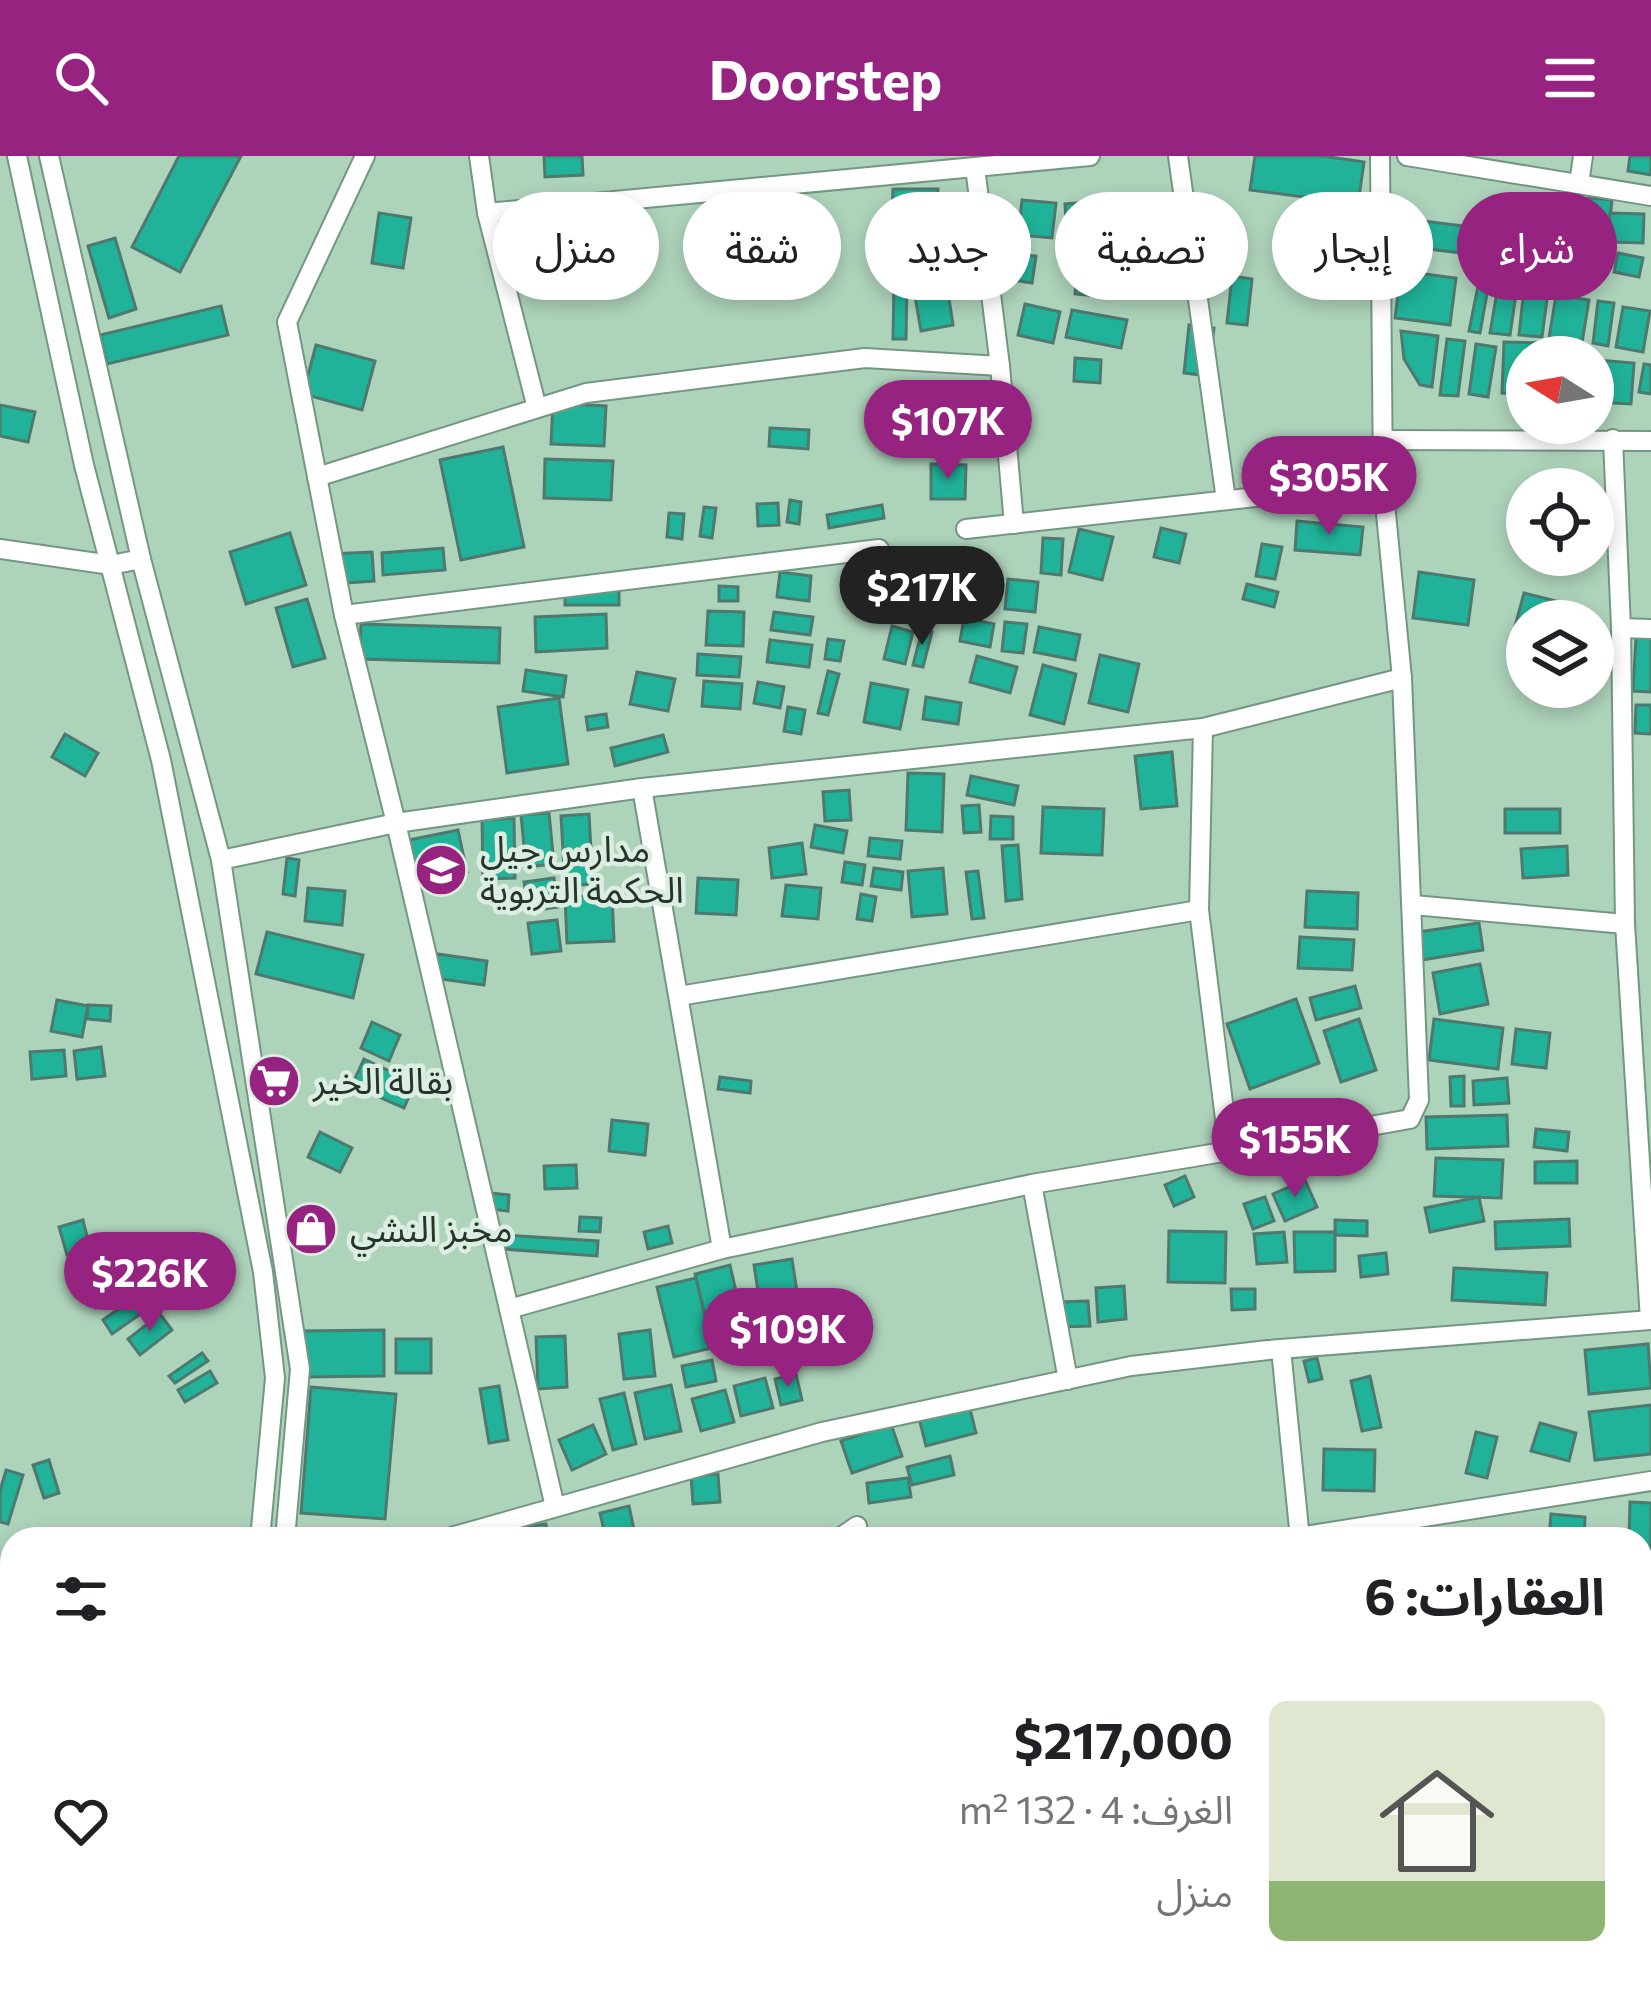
<!DOCTYPE html>
<html lang="ar">
<meta charset="utf-8">
<style>
:root{--surface:#fff;--page:#f2f2f2;--text:#202124;--muted:#757577;--line:#e0e0e0;--accent:#962380}
body{margin:0;font-family:Commissioner,"Noto Sans Arabic",sans-serif;background:var(--page);color:var(--text);direction:rtl;height:100vh;display:flex;flex-direction:column;font-size:45px;white-space:nowrap}
*{box-sizing:border-box;margin:0}
p{font-size:39px;color:var(--muted)}
.icon{flex:none;width:66px;height:66px;fill:none;stroke:currentColor;stroke-width:2;stroke-linecap:round;stroke-linejoin:round}
.map{position:relative;flex:1;overflow:hidden;direction:ltr}
.sheet{position:absolute;left:0px;top:1371px;width:1653px;height:471px;display:flex;flex-direction:column;background:var(--surface);border-radius:36px 36px 0 0;box-shadow:0 6px 18px #0003;direction:rtl}
.sheet>*{flex:none}
.banner{position:absolute;left:36px;top:36px;width:1581px;height:108px;direction:rtl;display:flex;gap:24px}
.needle{width:78px;rotate:281deg}
.controls{position:absolute;left:1506px;top:180px;display:grid;gap:24px}
.controls a{display:grid;place-items:center;width:108px;height:108px;border-radius:50%;background:var(--surface);box-shadow:0 6px 18px #0003;font-size:60px}
.price{position:absolute;translate:-50% -102px;padding:0 27px;border-radius:42px;background:var(--accent);color:#fff;font-size:39px;line-height:78px;filter:drop-shadow(0 3px 6px #0008)}
.price::after{content:'';position:absolute;left:50%;top:72px;width:36px;height:27px;margin-left:-18px;background:inherit;clip-path:polygon(0 0,100% 0,50% 100%)}
.price.active{background:#222;color:#fff}
ul{padding:0;list-style:none}
li{display:flex;align-items:center;gap:36px;height:300px;padding:0 48px}
li+li{border-top:3px solid var(--line)}
li span{display:grid;place-items:center;flex:none;width:336px;height:240px;border-radius:18px;color:#555}
li>.icon{margin-inline-start:auto}
span .icon{width:144px;height:144px;fill:#fffc;stroke-width:1}
li b{font-size:51px}
h2{display:flex;justify-content:space-between;align-items:center;height:144px;padding:0 48px;font-size:51px}
.tag{padding:0 42px;border-radius:54px;background:var(--surface);box-shadow:0 6px 18px #0003;font-size:42px;line-height:108px}
.tag.active{background:var(--accent);color:#fff}
header{display:flex;justify-content:space-between;align-items:center;height:156px;padding:0 48px;background:var(--accent);color:#fff;font-size:54px;font-weight:700}
.map>svg:first-child{display:block}
.building{fill:#20b399;stroke:#4e796f;stroke-width:3}
.lines{fill:none;stroke-linecap:round;stroke-linejoin:round}
.trunk-tunnel{stroke:#93b39e;stroke-width:30;stroke-dasharray:30 15;stroke-linecap:butt}
.minor-casing{stroke:#749781;stroke-width:22}
.trunk-casing{stroke:#ac9385;stroke-width:34}
.minor{stroke:#fff;stroke-width:18}
.trunk{stroke:#f6d0c4;stroke-width:30}
.labels{text-anchor:middle;stroke-width:9;stroke-linejoin:round;paint-order:stroke}
.poi-label{font-size:36px;fill:#26352b;stroke:#dceee2;text-anchor:start}
</style>
<header><svg class="icon" aria-label="menu" viewBox="0 0 24 24"><path d="M4 6h16M4 12h16M4 18h16"/></svg>Doorstep<svg class="icon" aria-label="search" viewBox="0 0 24 24"><circle cx="10" cy="10" r="6"/><path d="M15 15l6 6"/></svg></header>
<div class="map">
<svg width="1651" height="1841" viewBox="0 0 1651 1841">
<rect width="100%" height="100%" fill="#aed3bb"/>
<g class="building">
<polygon points="179,0 241,0 180,116 132,91"/>
<polygon points="544,0 582,0 583,19 545,21"/>
<polygon points="1255,0 1323,0 1364,6 1358,48 1250,34"/>
<polygon points="1630,0 1651,0 1651,19 1628,15"/>
<polygon points="893,33 938,33 937,76 891,75"/>
<polygon points="1588,42 1612,44 1609,71 1586,69"/>
<polygon points="1022,44 1056,47 1052,82 1018,79"/>
<polygon points="1119,44 1121,79 1067,83 1065,48"/>
<polygon points="1198,53 1230,55 1229,71 1197,69"/>
<polygon points="379,57 411,62 403,112 372,107"/>
<polygon points="1610,57 1644,58 1643,87 1609,86"/>
<polygon points="1399,62 1472,71 1469,98 1396,89"/>
<polygon points="1482,72 1505,75 1502,102 1479,99"/>
<polygon points="1545,78 1605,86 1601,118 1540,110"/>
<polygon points="115,82 136,153 109,162 88,90"/>
<polygon points="1618,97 1643,102 1639,121 1614,116"/>
<polygon points="1016,98 1036,100 1032,127 1012,124"/>
<polygon points="1078,102 1100,104 1098,140 1075,138"/>
<polygon points="1153,107 1158,133 1130,138 1126,112"/>
<polygon points="1401,115 1456,122 1450,169 1395,162"/>
<polygon points="1232,120 1252,123 1247,169 1227,167"/>
<polygon points="894,127 907,127 906,183 893,183"/>
<polygon points="947,129 953,169 921,175 914,135"/>
<polygon points="1478,130 1488,132 1480,177 1469,175"/>
<polygon points="1524,133 1548,136 1542,181 1519,179"/>
<polygon points="1497,136 1516,138 1510,179 1490,177"/>
<polygon points="1556,139 1589,144 1582,187 1549,182"/>
<polygon points="1598,145 1614,147 1608,190 1593,187"/>
<polygon points="1025,148 1060,156 1053,187 1018,179"/>
<polygon points="221,150 228,179 107,208 100,179"/>
<polygon points="1623,151 1650,155 1643,196 1616,191"/>
<polygon points="1072,154 1127,164 1121,192 1066,181"/>
<polygon points="1189,169 1214,172 1208,220 1184,217"/>
<polygon points="1401,175 1438,180 1432,231 1420,229 1404,203"/>
<polygon points="1447,183 1465,185 1458,240 1440,239"/>
<polygon points="1504,186 1541,187 1540,201 1527,201 1527,238 1502,237"/>
<polygon points="1476,188 1496,191 1488,241 1469,238"/>
<polygon points="316,189 375,205 362,254 303,238"/>
<polygon points="1075,202 1101,204 1100,227 1074,225"/>
<polygon points="1598,204 1634,207 1631,248 1595,246"/>
<polygon points="1644,208 1651,209 1651,238 1639,236"/>
<polygon points="553,247 606,250 604,290 551,288"/>
<polygon points="0,249 35,256 28,286 0,280"/>
<polygon points="770,272 809,274 808,293 769,290"/>
<polygon points="503,291 524,391 461,404 440,304"/>
<polygon points="545,303 613,305 611,344 544,342"/>
<polygon points="931,308 966,309 965,343 931,343"/>
<polygon points="790,344 801,346 799,368 787,366"/>
<polygon points="778,347 779,369 758,370 757,348"/>
<polygon points="882,349 884,362 829,372 827,359"/>
<polygon points="704,351 716,352 712,382 700,380"/>
<polygon points="669,357 684,358 682,383 667,381"/>
<polygon points="1297,365 1363,371 1360,399 1295,394"/>
<polygon points="1161,372 1186,378 1179,407 1154,401"/>
<polygon points="1079,373 1113,381 1102,424 1069,416"/>
<polygon points="290,377 306,429 246,448 230,396"/>
<polygon points="1043,382 1063,383 1061,419 1041,417"/>
<polygon points="1262,388 1282,391 1275,423 1256,420"/>
<polygon points="443,392 445,414 383,419 382,397"/>
<polygon points="372,396 374,425 332,428 330,398"/>
<polygon points="928,397 963,404 955,443 920,435"/>
<polygon points="780,416 811,420 809,445 777,441"/>
<polygon points="1419,416 1474,424 1468,469 1413,462"/>
<polygon points="1008,423 1038,426 1035,456 1005,453"/>
<polygon points="1247,428 1278,436 1274,451 1243,443"/>
<polygon points="719,430 738,431 738,445 719,445"/>
<rect x="565" y="431" width="54" height="18"/>
<polygon points="1524,437 1564,447 1560,465 1527,465 1527,477 1514,474"/>
<polygon points="899,441 923,446 919,465 895,460"/>
<polygon points="307,443 325,502 293,511 276,452"/>
<polygon points="708,455 744,456 743,490 706,489"/>
<polygon points="774,456 813,461 810,479 771,474"/>
<polygon points="606,458 607,492 536,496 535,461"/>
<polygon points="964,462 994,468 990,491 960,485"/>
<polygon points="1005,466 1027,468 1023,497 1002,495"/>
<polygon points="361,468 500,472 499,507 359,503"/>
<polygon points="892,470 913,476 905,508 884,503"/>
<polygon points="1039,471 1080,479 1075,504 1034,496"/>
<polygon points="922,474 932,476 923,511 913,509"/>
<polygon points="1636,481 1651,482 1651,536 1633,535"/>
<polygon points="828,483 844,485 840,505 825,503"/>
<polygon points="770,484 812,489 809,511 767,506"/>
<polygon points="698,498 741,501 739,521 697,519"/>
<polygon points="1100,499 1139,508 1128,556 1089,547"/>
<polygon points="977,500 1017,511 1010,537 970,526"/>
<polygon points="1043,509 1076,518 1064,568 1030,559"/>
<polygon points="526,514 566,520 563,541 523,535"/>
<polygon points="828,515 839,518 828,559 818,557"/>
<polygon points="637,516 675,523 668,555 630,548"/>
<polygon points="704,525 742,528 740,553 702,550"/>
<polygon points="758,526 784,531 780,552 754,547"/>
<polygon points="871,527 908,534 900,573 864,566"/>
<polygon points="926,541 961,547 958,568 923,563"/>
<polygon points="559,542 568,608 507,617 498,551"/>
<polygon points="1636,549 1651,549 1651,578 1635,577"/>
<polygon points="788,551 805,554 801,578 784,575"/>
<polygon points="606,558 608,571 588,574 586,561"/>
<polygon points="65,578 98,597 85,620 52,601"/>
<polygon points="663,579 668,596 615,610 611,592"/>
<polygon points="1172,596 1177,650 1141,653 1135,600"/>
<polygon points="908,617 944,618 942,676 906,674"/>
<polygon points="971,620 1018,630 1014,649 967,639"/>
<polygon points="849,634 851,664 825,665 823,636"/>
<polygon points="979,649 981,676 964,677 962,650"/>
<polygon points="1043,651 1104,653 1102,699 1041,697"/>
<rect x="1505" y="653" width="55" height="24"/>
<polygon points="549,657 554,708 526,711 521,659"/>
<polygon points="589,658 593,728 565,730 561,660"/>
<polygon points="991,660 1013,661 1013,683 990,683"/>
<polygon points="514,662 515,722 483,723 482,664"/>
<polygon points="815,669 847,675 843,697 811,691"/>
<polygon points="458,674 467,716 417,727 409,684"/>
<polygon points="870,682 902,685 900,703 868,700"/>
<polygon points="802,687 806,718 772,722 769,692"/>
<polygon points="1018,689 1022,743 1006,745 1002,690"/>
<polygon points="1567,690 1568,719 1523,722 1521,693"/>
<polygon points="287,702 299,704 295,740 283,738"/>
<polygon points="845,706 865,709 862,729 842,726"/>
<polygon points="874,712 903,716 901,734 871,730"/>
<polygon points="943,712 947,758 912,761 908,715"/>
<polygon points="978,715 984,762 972,763 966,716"/>
<polygon points="554,722 558,751 529,755 524,726"/>
<polygon points="698,722 738,724 736,759 696,757"/>
<polygon points="786,729 821,732 818,763 782,760"/>
<polygon points="308,732 345,735 342,769 305,765"/>
<polygon points="1307,735 1358,737 1357,773 1305,771"/>
<polygon points="861,738 876,741 872,765 857,763"/>
<polygon points="612,739 614,785 567,787 565,741"/>
<polygon points="557,764 561,795 532,798 528,767"/>
<polygon points="1479,767 1483,794 1422,804 1418,776"/>
<polygon points="267,776 363,799 353,842 256,818"/>
<polygon points="1300,781 1354,784 1352,814 1298,812"/>
<polygon points="438,798 487,805 484,829 434,822"/>
<polygon points="1480,808 1488,848 1440,858 1433,817"/>
<polygon points="1355,830 1361,852 1316,864 1310,842"/>
<polygon points="1296,843 1319,907 1250,933 1227,868"/>
<polygon points="57,844 88,850 82,881 51,875"/>
<polygon points="88,849 111,850 110,865 87,863"/>
<polygon points="1359,863 1376,914 1341,926 1324,875"/>
<polygon points="1434,863 1503,872 1498,913 1429,904"/>
<polygon points="372,866 400,879 389,905 361,892"/>
<polygon points="1516,873 1550,877 1546,912 1512,908"/>
<polygon points="101,891 105,920 77,923 74,895"/>
<polygon points="64,894 66,920 32,923 30,896"/>
<polygon points="364,903 415,927 404,952 352,929"/>
<polygon points="1464,920 1464,950 1451,950 1450,921"/>
<polygon points="720,921 751,925 750,937 718,933"/>
<polygon points="1507,922 1509,947 1474,949 1473,925"/>
<polygon points="1507,959 1508,990 1427,993 1426,961"/>
<polygon points="612,964 648,968 645,999 609,995"/>
<polygon points="1536,973 1569,976 1567,995 1534,991"/>
<polygon points="320,976 352,992 340,1016 308,1001"/>
<polygon points="1349,981 1356,1003 1307,1019 1300,996"/>
<polygon points="1436,1002 1503,1004 1501,1042 1434,1040"/>
<polygon points="1577,1005 1577,1027 1535,1027 1535,1006"/>
<polygon points="576,1009 577,1032 545,1033 544,1010"/>
<polygon points="1185,1020 1194,1041 1174,1050 1165,1029"/>
<polygon points="1305,1024 1317,1051 1285,1065 1273,1038"/>
<polygon points="490,1037 509,1039 508,1055 489,1053"/>
<polygon points="1265,1041 1274,1065 1253,1073 1244,1048"/>
<polygon points="1479,1041 1484,1065 1430,1076 1425,1052"/>
<polygon points="580,1061 601,1062 600,1076 579,1075"/>
<polygon points="1569,1063 1570,1090 1496,1093 1495,1066"/>
<polygon points="83,1064 90,1092 67,1099 59,1071"/>
<polygon points="1335,1064 1367,1065 1367,1080 1335,1079"/>
<polygon points="668,1070 672,1087 648,1093 644,1076"/>
<polygon points="1169,1075 1226,1076 1225,1127 1168,1126"/>
<polygon points="1284,1076 1287,1106 1257,1108 1254,1078"/>
<polygon points="1294,1076 1335,1076 1335,1115 1295,1116"/>
<polygon points="504,1079 598,1085 597,1100 503,1093"/>
<polygon points="1386,1097 1388,1118 1361,1121 1359,1100"/>
<polygon points="792,1103 801,1162 763,1168 754,1109"/>
<polygon points="90,1109 97,1119 75,1135 68,1124"/>
<polygon points="730,1109 745,1175 711,1184 695,1118"/>
<polygon points="1454,1112 1547,1117 1545,1149 1452,1144"/>
<polygon points="696,1122 712,1192 674,1201 657,1131"/>
<polygon points="119,1127 124,1137 96,1152 91,1141"/>
<polygon points="1124,1130 1126,1163 1098,1166 1096,1132"/>
<polygon points="1231,1133 1255,1133 1255,1153 1232,1154"/>
<polygon points="135,1141 145,1155 112,1178 103,1164"/>
<polygon points="1088,1145 1090,1170 1059,1171 1058,1146"/>
<polygon points="160,1158 172,1174 140,1199 128,1183"/>
<polygon points="384,1174 384,1220 303,1221 302,1175"/>
<polygon points="650,1174 655,1220 624,1223 619,1178"/>
<polygon points="565,1180 567,1231 538,1233 536,1181"/>
<rect x="396" y="1183" width="35" height="34"/>
<polygon points="1648,1188 1651,1232 1589,1238 1585,1194"/>
<polygon points="202,1197 208,1205 175,1227 169,1220"/>
<polygon points="1317,1202 1322,1223 1309,1226 1304,1205"/>
<polygon points="712,1204 716,1225 686,1231 682,1210"/>
<polygon points="210,1215 217,1227 185,1246 178,1234"/>
<polygon points="796,1218 802,1244 781,1249 775,1223"/>
<polygon points="1370,1220 1381,1271 1362,1275 1351,1225"/>
<polygon points="765,1222 773,1252 741,1260 734,1230"/>
<polygon points="671,1229 681,1275 645,1283 635,1237"/>
<polygon points="499,1230 508,1284 489,1287 480,1233"/>
<polygon points="311,1231 396,1238 385,1363 301,1357"/>
<polygon points="725,1234 734,1266 701,1275 692,1243"/>
<polygon points="624,1237 636,1288 613,1294 600,1243"/>
<polygon points="968,1245 976,1277 926,1290 918,1258"/>
<polygon points="1651,1249 1651,1298 1595,1304 1589,1256"/>
<polygon points="1540,1267 1576,1277 1569,1305 1531,1295"/>
<polygon points="891,1268 902,1300 852,1317 841,1285"/>
<polygon points="593,1269 606,1298 572,1314 559,1284"/>
<polygon points="1476,1276 1497,1281 1487,1322 1466,1317"/>
<polygon points="1324,1293 1375,1294 1374,1335 1323,1334"/>
<polygon points="950,1300 954,1319 912,1329 907,1311"/>
<polygon points="49,1304 59,1337 44,1342 33,1309"/>
<polygon points="6,1314 23,1319 8,1368 0,1366 0,1335"/>
<polygon points="718,1318 720,1346 693,1348 691,1320"/>
<polygon points="908,1322 911,1341 869,1347 867,1327"/>
<polygon points="1630,1346 1651,1347 1651,1407 1641,1407 1641,1383 1629,1383"/>
<polygon points="629,1350 636,1383 606,1383 600,1357"/>
<polygon points="1551,1358 1585,1361 1584,1383 1549,1383"/>
<polygon points="546,1368 548,1383 505,1383 504,1374"/>
<polygon points="496,1830 538,1830 536,1841 494,1841"/>
<polygon points="546,1830 602,1830 600,1841 544,1841"/>
</g>
<g class="lines">
<polyline class="trunk-tunnel" points="1641,1753 1651,1751"/>
<g class="minor-casing">
<g id="minor">
<polyline points="17,0 84,309 161,604 263,1116 275,1222 260,1383"/>
<polyline points="49,0 141,403 221,704 300,1213 285,1383"/>
<polyline points="479,0 487,57"/>
<polyline points="1178,0 1226,344"/>
<polyline points="1380,0 1383,327"/>
<polyline points="1407,0 1651,40"/>
<polyline points="1579,28 1583,0"/>
<polyline points="1000,210 1014,368"/>
<polyline points="537,252 487,57 975,11"/>
<polyline points="1613,283 1621,472 1625,768 1650,1164"/>
<polyline points="1382,284 1651,285"/>
<polyline points="317,321 586,237 865,202 1000,210 975,11 1090,0"/>
<polyline points="966,373 1383,327 1402,522"/>
<polyline points="0,393 111,409 141,403"/>
<polyline points="344,459 287,166 365,0"/>
<polyline points="1621,472 1651,473"/>
<polyline points="1203,572 1402,522 1419,944 1410,963 1229,995"/>
<polyline points="642,632 1203,572 1199,754 1229,995 1032,1028 722,1093"/>
<polyline points="221,704 396,667 555,1351"/>
<polyline points="1413,749 1625,768"/>
<polyline points="679,840 1199,754"/>
<polyline points="1032,1028 1068,1224"/>
<polyline points="509,1153 722,1093 642,632 396,667 344,459 879,393"/>
<polyline points="1281,1193 1300,1383"/>
<polyline points="444,1383 822,1276 1131,1210 1268,1194 1651,1164"/>
<polyline points="838,1383 857,1370 859,1383"/>
<polyline points="1286,1383 1651,1325"/>
<polyline points="0,1506 12,1508"/>
<polyline points="0,1810 12,1808"/>
<polyline points="262,1830 263,1841"/>
<polyline points="289,1830 290,1841"/>
<polyline points="862,1830 865,1841"/>
</g>
</g>
<g class="trunk-casing">
<g id="trunk">
<polyline points="1641,1736 1651,1734"/>
<polyline points="1641,1808 1651,1806"/>
<polyline points="1134,1841 1223,1830"/>
<polyline points="1302,1841 1357,1830"/>
<polyline points="1439,1841 1506,1830"/>
</g>
</g>
<use href="#minor" class="minor"/>
<use href="#trunk" class="trunk"/>
</g>
<defs>
<g id="school-disc" transform="scale(2.7)"><circle r="9.5" fill="#962380" stroke="#dceee2"/><path d="M0-5L7-2L0 1L-7-2ZM-4 1L0 2.5L4 1V4Q0 6-4 4Z" fill="#fff"/></g>
<g id="supermarket-disc" transform="scale(2.7)"><circle r="9.5" fill="#962380" stroke="#dceee2"/><path d="M-6-5.5h2.5l.6 2H6L4.5 2H-2.5L-4.4-4H-6ZM-1.5 3.2a1.3 1.3 0 1 0 .1 0ZM3 3.2a1.3 1.3 0 1 0 .1 0Z" fill="#fff"/></g>
<g id="shop-disc" transform="scale(2.7)"><circle r="9.5" fill="#962380" stroke="#dceee2"/><path d="M-5-2.5h2.3a2.7 3.5 0 0 1 5.4 0H5L5.5 6h-11ZM-1.5-2.5h3a1.5 2.3 0 0 0-3 0Z" fill="#fff"/></g>
</defs>
<g fill-rule="evenodd">
<use href="#school-disc" x="441" y="714"/>
<use href="#supermarket-disc" x="274" y="925"/>
<use href="#shop-disc" x="311" y="1073"/>
</g>
<g class="labels">
<g class="poi-label">
<text x="480" y="706">مدارس جيل<tspan x="480" dy="41">الحكمة التربوية</tspan></text>
<text x="313" y="938">بقالة الخير</text>
<text x="350" y="1086">مخبز النشي</text>
</g>
</g>
</svg>
<div class="controls">
<a><svg class="needle" viewBox="-14 -14 28 28"><path d="M0-13l5 13h-10z" fill="#e53935"/><path d="M0 13l5-13h-10z" fill="#757577"/></svg></a>
<a><svg class="icon" aria-label="locate" viewBox="0 0 24 24"><circle cx="12" cy="12" r="6"/><path d="M12 2v4M12 18v4M2 12h4M18 12h4"/></svg></a>
<a><svg class="icon" aria-label="layers" viewBox="0 0 24 24"><path d="M12 4l9 5-9 5-9-5zM3 14l9 5 9-5"/></svg></a>
</div>
<b class="price" style="left:948px;top:326px">$107K</b>
<b class="price" style="left:1329px;top:382px">$305K</b>
<b class="price active" style="left:922px;top:492px">$217K</b>
<b class="price" style="left:1295px;top:1044px">$155K</b>
<b class="price" style="left:150px;top:1178px">$226K</b>
<b class="price" style="left:788px;top:1234px">$109K</b>
<div class="banner">
<a class="tag active">شراء</a>
<a class="tag">إيجار</a>
<a class="tag">تصفية</a>
<a class="tag">جديد</a>
<a class="tag">شقة</a>
<a class="tag">منزل</a>
</div>
<section class="sheet">
<h2>العقارات: 6<svg class="icon" aria-label="filters" viewBox="0 0 24 24"><path d="M4 7h16M4 17h16"/><circle cx="9" cy="7" r="2"/><circle cx="15" cy="17" r="2"/></svg></h2>
<ul>
<li><span style="background:linear-gradient(#dfe7d0 75%,#8fb573 0)"><svg class="icon" aria-label="home" viewBox="0 0 24 24"><path d="M3 11l9-7 9 7M6 9v11h12V9"/></svg></span><div><b>$217,000</b><p>الغرف: 4 · 132 m²</p><p>منزل</p></div><svg class="icon" aria-label="heart" viewBox="0 0 24 24"><path d="M12 20l-8-8c-3-5 5-10 8-4 3-6 11-1 8 4z"/></svg></li>
</ul>
</section>
</div>
